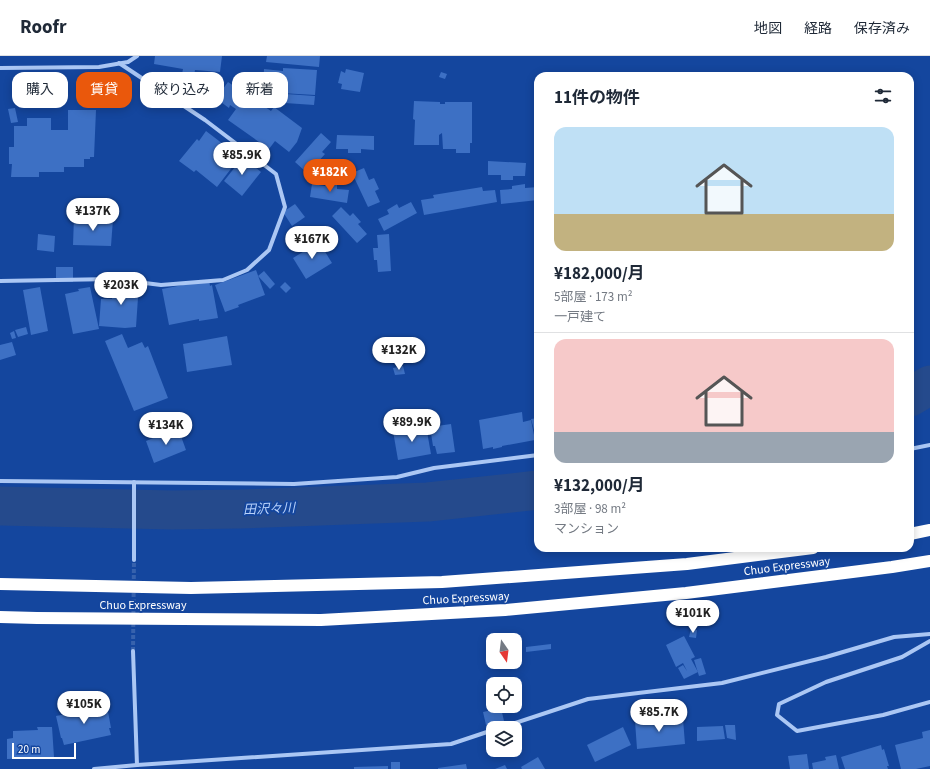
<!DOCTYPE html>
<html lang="ja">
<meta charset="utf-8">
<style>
:root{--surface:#fff;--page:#f2f2f3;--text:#1f2937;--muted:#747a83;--line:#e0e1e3;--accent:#ea580c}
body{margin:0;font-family:"Source Sans 3","Noto Sans JP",sans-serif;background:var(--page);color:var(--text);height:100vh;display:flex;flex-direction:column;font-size:15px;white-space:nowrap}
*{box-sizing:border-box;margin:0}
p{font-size:13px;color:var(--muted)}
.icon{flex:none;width:22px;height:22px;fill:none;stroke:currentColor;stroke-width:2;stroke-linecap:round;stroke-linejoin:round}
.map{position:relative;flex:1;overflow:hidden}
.side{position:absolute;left:534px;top:16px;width:380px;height:480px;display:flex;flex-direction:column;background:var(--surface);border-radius:12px;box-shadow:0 2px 10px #0003}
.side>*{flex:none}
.hud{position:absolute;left:12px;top:16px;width:380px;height:36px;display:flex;gap:8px}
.needle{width:26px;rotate:166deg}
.controls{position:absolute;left:486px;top:577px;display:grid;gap:8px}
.controls a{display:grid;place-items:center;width:36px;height:36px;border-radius:8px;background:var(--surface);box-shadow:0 2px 10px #0003;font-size:20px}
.scale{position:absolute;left:12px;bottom:10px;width:64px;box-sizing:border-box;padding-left:4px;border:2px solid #fff;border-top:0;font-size:11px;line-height:14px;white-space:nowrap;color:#fff;-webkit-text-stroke:3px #14469e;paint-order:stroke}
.price{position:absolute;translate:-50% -34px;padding:0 9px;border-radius:14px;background:#fff;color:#222;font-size:13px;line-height:26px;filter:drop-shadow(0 1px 2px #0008)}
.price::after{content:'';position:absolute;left:50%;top:24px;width:12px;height:9px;margin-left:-6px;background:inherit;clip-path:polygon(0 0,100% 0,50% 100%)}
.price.current{background:var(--accent);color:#fff}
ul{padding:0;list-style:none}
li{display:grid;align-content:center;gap:8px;height:212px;padding:0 20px}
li+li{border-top:1px solid var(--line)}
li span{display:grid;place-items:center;height:124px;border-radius:12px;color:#555}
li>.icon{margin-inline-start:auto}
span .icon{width:72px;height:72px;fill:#fffc;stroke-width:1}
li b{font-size:17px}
h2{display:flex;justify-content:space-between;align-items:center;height:48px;padding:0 20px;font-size:17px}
.chip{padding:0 14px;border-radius:12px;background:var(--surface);box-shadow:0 2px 10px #0003;font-size:14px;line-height:36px}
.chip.current{background:var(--accent);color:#fff}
header{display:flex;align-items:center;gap:24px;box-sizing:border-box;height:56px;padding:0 20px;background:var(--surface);border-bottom:1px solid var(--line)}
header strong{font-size:19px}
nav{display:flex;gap:22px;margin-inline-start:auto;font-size:14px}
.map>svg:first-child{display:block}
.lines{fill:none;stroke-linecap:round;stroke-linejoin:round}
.river{stroke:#254a8c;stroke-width:39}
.building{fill:#3d70c4}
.street-tunnel{stroke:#3762ad;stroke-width:4;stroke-dasharray:4 2;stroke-linecap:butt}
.street{stroke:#abc7f4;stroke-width:4}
.highway{stroke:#fff;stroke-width:12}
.labels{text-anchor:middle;stroke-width:3.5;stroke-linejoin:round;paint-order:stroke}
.street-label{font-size:12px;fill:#fff;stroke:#14469e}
.water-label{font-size:13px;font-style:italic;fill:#b8d1fa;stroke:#14469e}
</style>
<header>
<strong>Roofr</strong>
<nav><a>地図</a><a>経路</a><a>保存済み</a></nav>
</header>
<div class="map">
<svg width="930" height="713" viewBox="0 0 930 713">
<rect width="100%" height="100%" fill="#14469e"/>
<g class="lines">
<g class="river">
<polyline points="910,341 930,329"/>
<polyline points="0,450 172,454 240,453 428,446 538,434"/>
</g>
</g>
<g class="building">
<polygon points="155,0 222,0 220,16 195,14 194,20 182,18 183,13 154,8"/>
<polygon points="267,0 320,0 319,11 266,6"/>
<polygon points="283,12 317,14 315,39 281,37 281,34 263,32 264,13 283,15"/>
<polygon points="346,13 364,17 360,36 341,33 342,28 338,27 341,15 345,17"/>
<polygon points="441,16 447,18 445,23 439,21"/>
<polygon points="177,17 186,23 182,30 172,24"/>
<polygon points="228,26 271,55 274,51 302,72 297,86 289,96 275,85 269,93 228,64 236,53 230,49 229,52 218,44 220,42 217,41"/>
<polygon points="46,30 64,30 64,48 46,49"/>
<polygon points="286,38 315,40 314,49 285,47"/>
<polygon points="414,45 440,46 440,48 445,48 445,46 472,46 472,87 470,87 470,97 456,97 456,93 443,93 442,77 439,79 439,89 414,89 415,64 413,63"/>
<polygon points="15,52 18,66 11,67 8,53"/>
<polygon points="68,54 96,54 94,101 90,101 90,103 84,103 84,111 64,111 64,116 39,116 39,121 11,121 12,108 9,108 9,91 14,91 14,70 27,70 27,62 51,62 51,74 68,74"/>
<polygon points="206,75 240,101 217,131 196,114 194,116 179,105 197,83 199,85"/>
<polygon points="321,77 331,86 322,96 325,98 316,108 313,105 305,115 295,106"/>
<polygon points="337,79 374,80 374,94 361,93 361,97 348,97 348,93 336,93"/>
<polygon points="243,101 261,116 242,140 224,125"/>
<polygon points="488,105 526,107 525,120 513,120 513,124 501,124 501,119 488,119"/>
<polygon points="364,112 369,124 374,122 379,133 375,135 380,146 368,151 352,117"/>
<polygon points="325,127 337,128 337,133 349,134 347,147 310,141 312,128 325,130"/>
<polygon points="525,128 525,132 538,131 538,144 501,148 500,134 512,133 512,130"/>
<polygon points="482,131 483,135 495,134 497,146 424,159 421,144 434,142 433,139"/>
<polygon points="411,146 417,157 384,175 378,163 389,158 387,154 397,148 399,152"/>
<polygon points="295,148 305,161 292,170 283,156"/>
<polygon points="341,151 350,160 353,157 361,166 358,168 367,178 357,187 332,160"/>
<polygon points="74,161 113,163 111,190 73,189"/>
<polygon points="38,178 55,180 54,196 37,194"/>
<polygon points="389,178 391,215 378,216 377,204 374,204 373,192 378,192 377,179"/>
<polygon points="319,186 332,207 306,223 293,202"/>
<rect x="56" y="211" width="17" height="15"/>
<polygon points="256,214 265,239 238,249 239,251 225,256 215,229"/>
<polygon points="264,215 275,228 270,233 258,220"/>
<polygon points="209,224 210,230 212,229 218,262 199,265 199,263 169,269 162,233"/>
<polygon points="113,225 139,227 136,271 125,272 99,270 101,243 112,243"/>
<polygon points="285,226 291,232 286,237 280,231"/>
<polygon points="40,231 48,275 31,279 23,234"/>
<polygon points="90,231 99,273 73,278 65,238 79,235 78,233"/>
<polygon points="26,271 28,278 18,281 15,274"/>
<polygon points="14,275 16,282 12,283 10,277"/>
<polygon points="122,278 128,292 142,286 145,292 148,290 168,342 134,355 105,285"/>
<polygon points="227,280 232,309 187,316 183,288"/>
<polygon points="12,286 16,299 0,304 0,289"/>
<polygon points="403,310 405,318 395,319 393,312"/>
<polygon points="522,356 523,366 531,364 535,384 502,390 502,391 493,393 493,391 483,393 479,364"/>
<polygon points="538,362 538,380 536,381 531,363"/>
<polygon points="451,368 455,396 437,398 435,390 433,390 430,371"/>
<polygon points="426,370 431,398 398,404 393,375"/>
<polygon points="178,372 186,394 154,407 146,385"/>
<polygon points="691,573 697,574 696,582 689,581"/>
<polygon points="684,580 695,601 691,603 698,616 684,623 678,612 683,609 687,615 683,607 676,611 666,589"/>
<polygon points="551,588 551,593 526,596 526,591"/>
<polygon points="701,602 706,618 699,620 694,604"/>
<polygon points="107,650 111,672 109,672 111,679 64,689 62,682 61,682 56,660"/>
<polygon points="501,652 504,665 486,669 483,656"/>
<polygon points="651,663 651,666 683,663 685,688 637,693 635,665"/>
<polygon points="725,669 735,669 736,684 727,682"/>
<polygon points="723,670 725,683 697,685 697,671"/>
<polygon points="37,671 52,671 54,701 7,703 7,683 13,682 13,675 38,674"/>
<polygon points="623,671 631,689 595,706 587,689"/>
<polygon points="930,674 930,710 916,713 901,713 895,689 923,682 922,676"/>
<polygon points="881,689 882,694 884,693 889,710 887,710 888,713 845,713 841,701"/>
<polygon points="807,698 809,713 790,713 788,700"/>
<polygon points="836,699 839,713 813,713 812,707 826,704 825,701"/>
<polygon points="538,701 545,713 522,713 521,711"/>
<rect x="391" y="706" width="9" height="7"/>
<polygon points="466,708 467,713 438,713 438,712"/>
<polygon points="505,709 507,713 495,713"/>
<polygon points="388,710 388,713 354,713 354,711"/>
</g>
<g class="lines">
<polyline class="street-tunnel" points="133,595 134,504"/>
<g class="street">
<polyline points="0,12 99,11 128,6 137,0"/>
<polyline points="0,225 113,223 161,229 223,224 247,214 269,194 285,151 276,118 205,64 119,7"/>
<polyline points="910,393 930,389"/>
<polyline points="0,425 294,428 397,421 434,412 538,399"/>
<polyline points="134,426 134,504"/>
<polyline points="930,585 902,601 826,626 779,648 777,659 797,675 883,659 930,646"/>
<polyline points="133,595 137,709"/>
<polyline points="500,672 588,643 722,627 826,601 894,581 930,578"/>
<polyline points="94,713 137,709 451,688 493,674"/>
</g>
<g class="highway">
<polyline points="910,478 930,474"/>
<polyline points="0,528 191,532 442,526 687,508 813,492"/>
<polyline points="0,561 37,562 321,564 505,554 686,537 892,511 930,505"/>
</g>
</g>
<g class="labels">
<g class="street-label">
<text transform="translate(787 510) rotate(-7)" y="4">Chuo Expressway</text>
<text transform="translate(466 542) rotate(-3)" y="4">Chuo Expressway</text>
<text x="143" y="553">Chuo Expressway</text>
</g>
<g class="water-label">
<text transform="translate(269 452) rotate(-2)" y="5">田沢々川</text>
</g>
</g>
</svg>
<div class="controls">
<a><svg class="needle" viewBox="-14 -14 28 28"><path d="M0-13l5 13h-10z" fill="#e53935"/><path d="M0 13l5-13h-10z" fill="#747a83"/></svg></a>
<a><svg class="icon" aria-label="locate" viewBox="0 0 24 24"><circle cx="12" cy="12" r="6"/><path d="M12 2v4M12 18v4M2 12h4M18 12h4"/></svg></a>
<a><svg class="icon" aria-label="layers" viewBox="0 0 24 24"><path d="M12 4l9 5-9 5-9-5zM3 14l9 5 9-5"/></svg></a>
</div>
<div class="scale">20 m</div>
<b class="price" style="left:242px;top:120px">¥85.9K</b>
<b class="price current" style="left:330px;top:137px">¥182K</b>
<b class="price" style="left:93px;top:176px">¥137K</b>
<b class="price" style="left:312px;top:204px">¥167K</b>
<b class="price" style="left:121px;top:250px">¥203K</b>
<b class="price" style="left:399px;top:315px">¥132K</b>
<b class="price" style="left:412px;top:387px">¥89.9K</b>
<b class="price" style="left:166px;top:390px">¥134K</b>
<b class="price" style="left:693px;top:578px">¥101K</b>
<b class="price" style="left:84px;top:669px">¥105K</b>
<b class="price" style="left:659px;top:677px">¥85.7K</b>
<div class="hud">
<a class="chip">購入</a>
<a class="chip current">賃貸</a>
<a class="chip">絞り込み</a>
<a class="chip">新着</a>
</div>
<section class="side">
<h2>11件の物件<svg class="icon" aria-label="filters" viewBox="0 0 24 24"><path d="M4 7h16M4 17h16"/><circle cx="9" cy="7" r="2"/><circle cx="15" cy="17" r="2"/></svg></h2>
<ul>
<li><span style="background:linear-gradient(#bfe0f5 70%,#c2b280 0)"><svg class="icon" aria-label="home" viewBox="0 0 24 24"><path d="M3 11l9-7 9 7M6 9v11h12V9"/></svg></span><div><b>¥182,000/月</b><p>5部屋 · 173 m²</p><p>一戸建て</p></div></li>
<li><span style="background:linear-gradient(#f6c9c9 75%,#9aa5b1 0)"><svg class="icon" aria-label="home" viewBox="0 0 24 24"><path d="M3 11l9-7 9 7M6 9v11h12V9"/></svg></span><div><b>¥132,000/月</b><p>3部屋 · 98 m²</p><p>マンション</p></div></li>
</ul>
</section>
</div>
